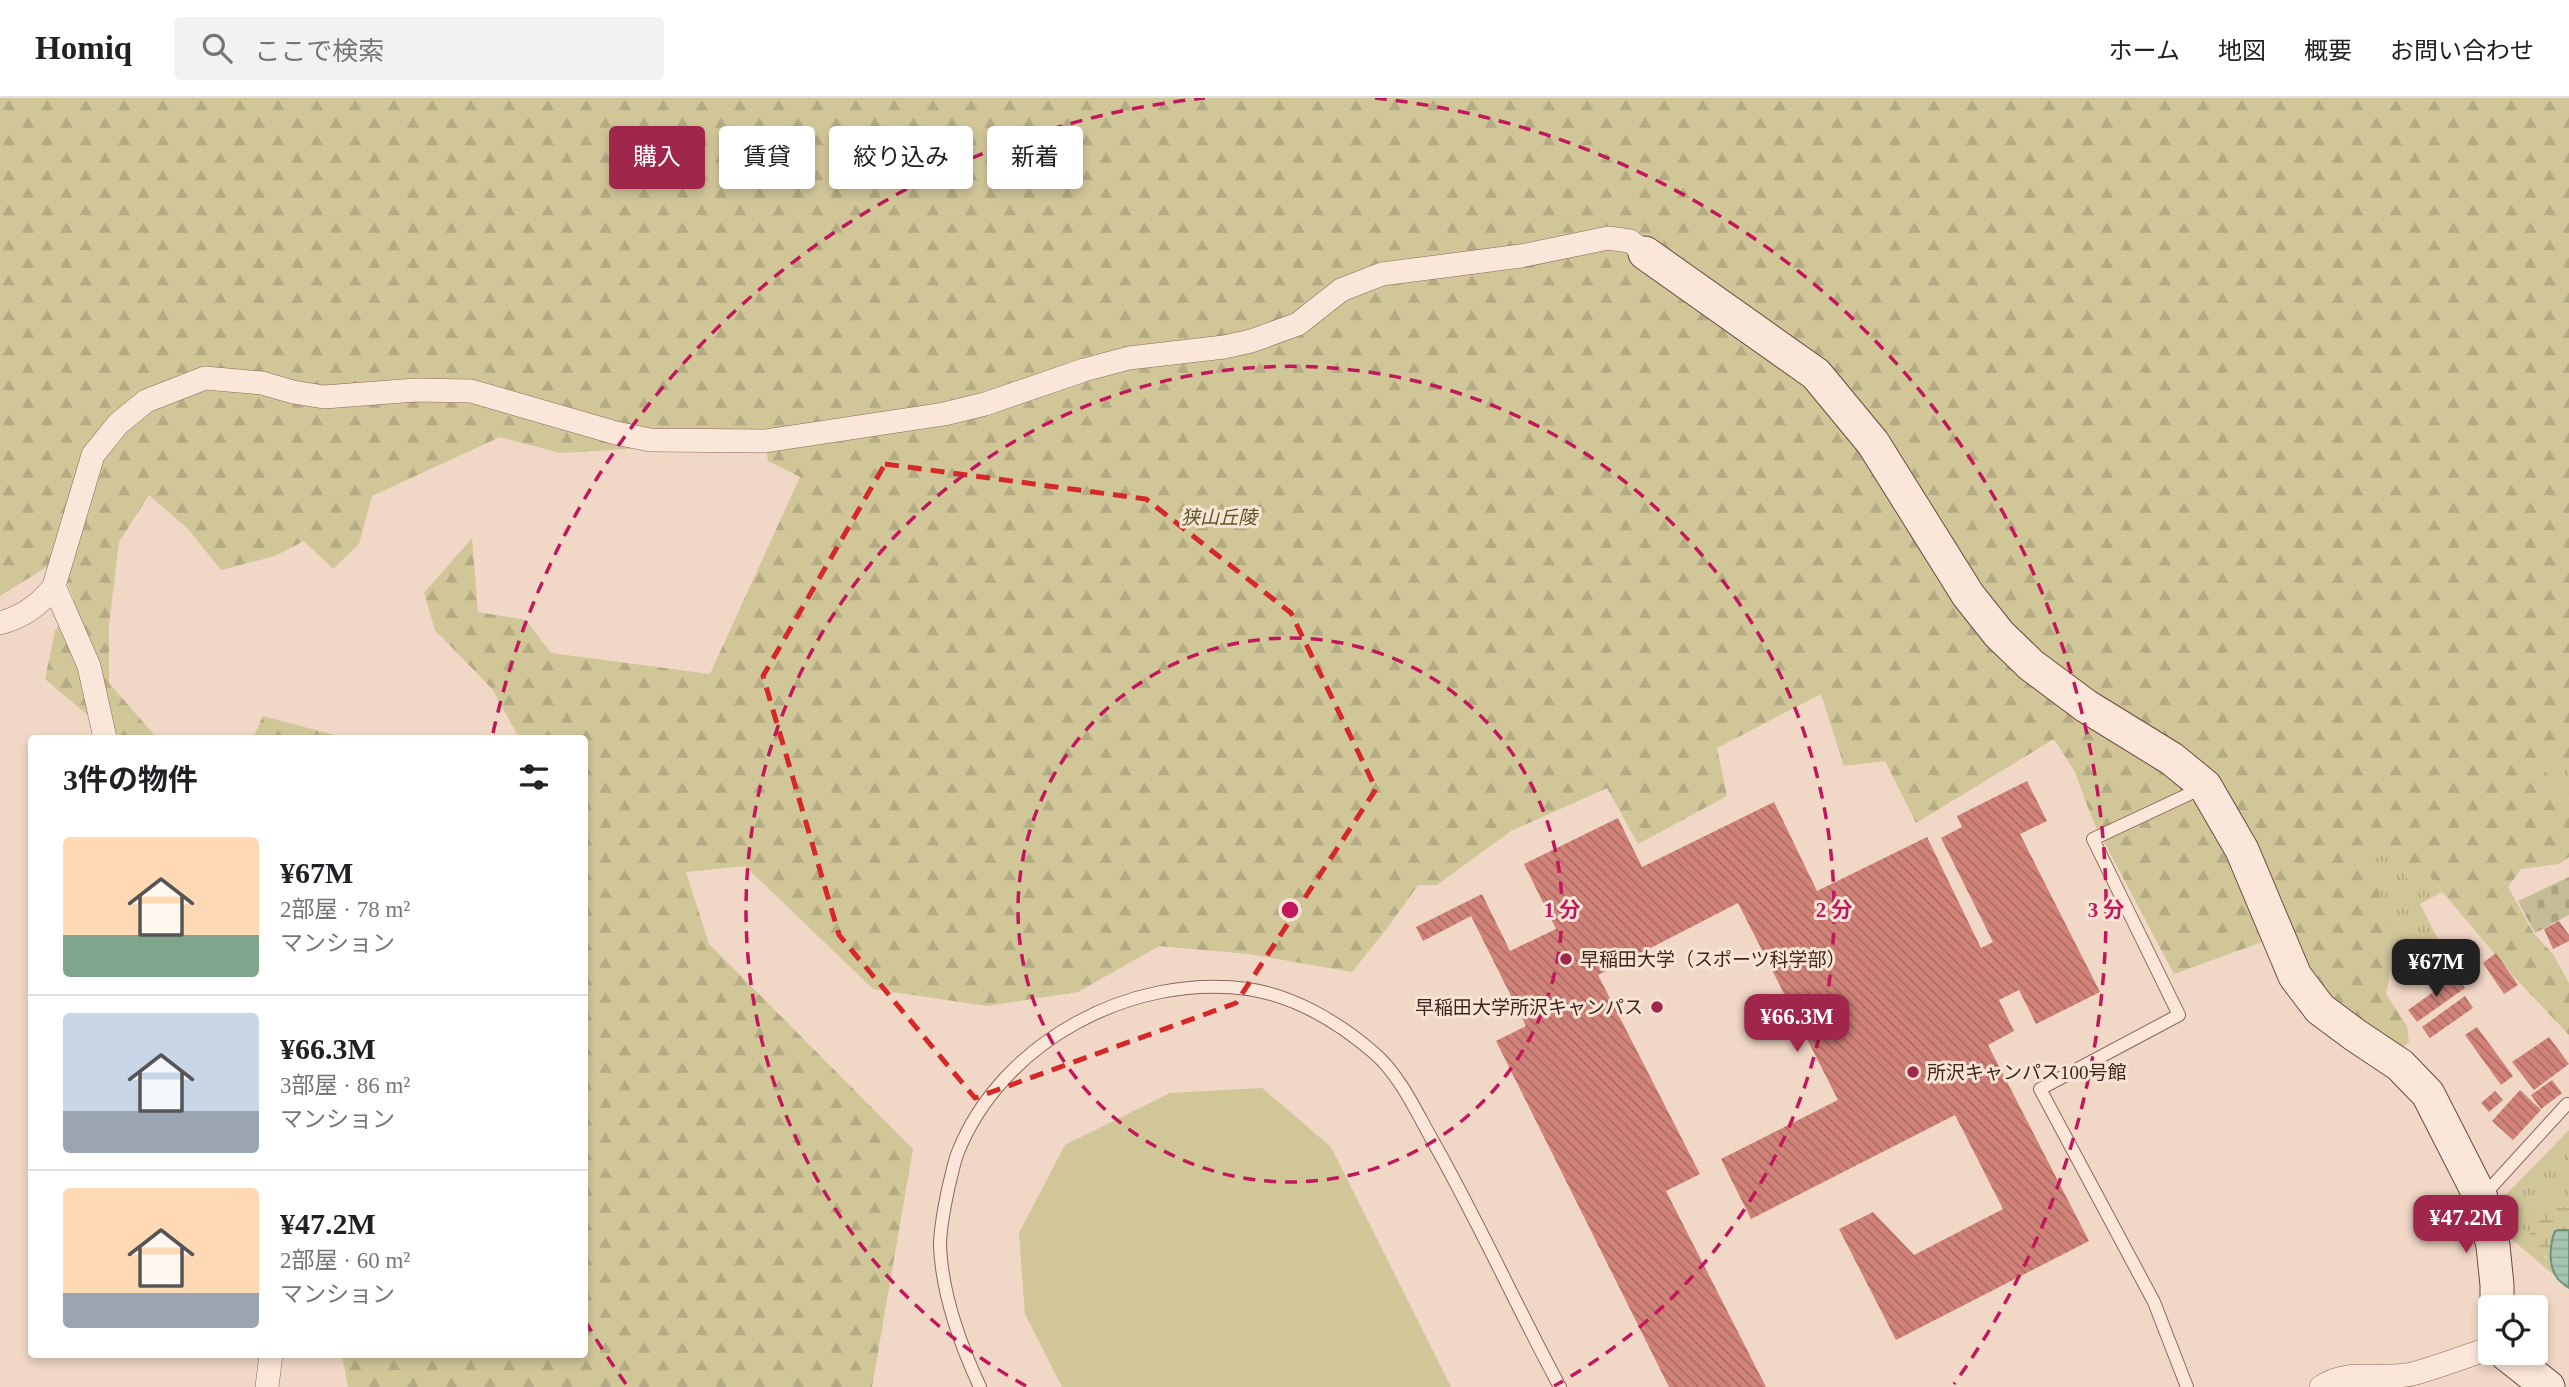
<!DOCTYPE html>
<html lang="ja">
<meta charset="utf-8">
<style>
:root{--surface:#fff;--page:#f2f2f2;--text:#202124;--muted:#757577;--line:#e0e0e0;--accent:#a0264b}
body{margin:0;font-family:"Times New Roman","Noto Sans JP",serif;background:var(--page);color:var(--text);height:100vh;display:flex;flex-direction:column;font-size:26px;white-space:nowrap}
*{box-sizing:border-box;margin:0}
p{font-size:23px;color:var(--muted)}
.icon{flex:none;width:38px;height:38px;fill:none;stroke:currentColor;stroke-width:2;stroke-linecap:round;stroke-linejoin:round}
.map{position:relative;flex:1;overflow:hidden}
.sheet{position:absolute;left:28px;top:637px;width:560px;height:623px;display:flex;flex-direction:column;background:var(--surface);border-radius:7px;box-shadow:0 4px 10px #0003}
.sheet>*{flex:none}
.top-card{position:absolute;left:609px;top:28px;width:665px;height:63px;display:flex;gap:14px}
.controls{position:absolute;left:2478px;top:1197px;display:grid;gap:14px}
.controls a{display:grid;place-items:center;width:70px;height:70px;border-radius:7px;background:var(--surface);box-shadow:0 4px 10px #0003;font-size:35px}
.price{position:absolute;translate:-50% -60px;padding:0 16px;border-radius:14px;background:var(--accent);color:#fff;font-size:23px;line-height:46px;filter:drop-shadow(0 2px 4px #0008)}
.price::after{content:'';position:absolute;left:50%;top:42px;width:21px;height:16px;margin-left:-10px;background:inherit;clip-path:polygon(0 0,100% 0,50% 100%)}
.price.active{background:#222;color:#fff}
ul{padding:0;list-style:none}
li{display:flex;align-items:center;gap:21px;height:175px;padding:0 35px}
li+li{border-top:2px solid var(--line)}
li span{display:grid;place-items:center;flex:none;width:196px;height:140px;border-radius:7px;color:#555}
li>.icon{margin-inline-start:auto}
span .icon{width:84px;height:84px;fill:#fffc;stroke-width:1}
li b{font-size:30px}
h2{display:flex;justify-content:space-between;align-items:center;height:84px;padding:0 35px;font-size:30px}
.tag{padding:0 24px;border-radius:7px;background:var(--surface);box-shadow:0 4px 10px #0003;font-size:24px;line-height:63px}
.tag.active{background:var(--accent);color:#fff}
header{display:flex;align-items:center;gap:42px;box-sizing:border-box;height:98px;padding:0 35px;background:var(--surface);border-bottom:2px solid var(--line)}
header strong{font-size:33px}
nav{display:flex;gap:38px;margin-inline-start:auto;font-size:24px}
.search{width:490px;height:63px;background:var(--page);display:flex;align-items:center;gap:18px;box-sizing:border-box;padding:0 24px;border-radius:7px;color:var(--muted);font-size:26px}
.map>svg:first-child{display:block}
.grass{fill:url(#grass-tufts)}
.forest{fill:url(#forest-firs)}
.wetland{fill:url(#wetland-marsh)}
.cemetery{fill:url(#cemetery-stones)}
.pitch{fill:#d0c698}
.water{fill:url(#water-rules);stroke:#6d937e;stroke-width:2}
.building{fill:url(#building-back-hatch)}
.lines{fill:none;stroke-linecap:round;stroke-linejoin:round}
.lane-casing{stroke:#8e6659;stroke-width:14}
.street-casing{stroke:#8e6659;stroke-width:24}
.secondary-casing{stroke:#6f473d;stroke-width:35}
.lane{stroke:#fbe7d9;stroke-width:12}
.street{stroke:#fbe7d9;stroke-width:23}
.secondary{stroke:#fbe7d9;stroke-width:33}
.marked{fill:none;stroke:#d62828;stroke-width:5;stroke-dasharray:14 9;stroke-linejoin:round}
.ring{fill:none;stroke:#c2185b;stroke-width:3.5;stroke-dasharray:12 9}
.poi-dot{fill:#a0264b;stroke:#f8e4d5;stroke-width:2.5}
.labels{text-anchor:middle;stroke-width:6;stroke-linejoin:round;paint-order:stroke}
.park-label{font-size:19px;font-style:italic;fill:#5a5824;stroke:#f8e4d5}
.poi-label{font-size:19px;fill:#3d241e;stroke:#f8e4d5;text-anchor:start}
.centre{fill:#c2185b;stroke:#f8e4d5;stroke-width:3.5}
.ring-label{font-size:21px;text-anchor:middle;font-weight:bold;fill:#c2185b;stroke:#f8e4d5;stroke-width:6;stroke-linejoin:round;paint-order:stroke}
</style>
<header>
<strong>Homiq</strong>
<div class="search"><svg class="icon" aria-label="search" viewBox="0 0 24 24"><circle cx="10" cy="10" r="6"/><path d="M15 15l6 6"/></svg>ここで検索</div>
<nav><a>ホーム</a><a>地図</a><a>概要</a><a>お問い合わせ</a></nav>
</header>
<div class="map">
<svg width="2569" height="1289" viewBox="0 0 2569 1289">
<defs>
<pattern id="grass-tufts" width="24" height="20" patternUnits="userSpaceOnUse" patternTransform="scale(1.75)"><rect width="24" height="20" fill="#d0c698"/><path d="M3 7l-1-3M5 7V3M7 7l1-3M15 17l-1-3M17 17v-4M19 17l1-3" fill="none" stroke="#b4aa83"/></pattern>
<pattern id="forest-firs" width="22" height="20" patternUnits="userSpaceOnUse" patternTransform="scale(1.75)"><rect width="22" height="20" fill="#d0c698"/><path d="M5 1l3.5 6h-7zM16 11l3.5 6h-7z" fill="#b4aa83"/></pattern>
<pattern id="wetland-marsh" width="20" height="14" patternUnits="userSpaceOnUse" patternTransform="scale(1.75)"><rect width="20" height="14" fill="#d0c698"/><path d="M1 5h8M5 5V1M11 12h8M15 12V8" fill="none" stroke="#b4aa83"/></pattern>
<pattern id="cemetery-stones" width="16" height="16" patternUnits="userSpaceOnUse" patternTransform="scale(1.75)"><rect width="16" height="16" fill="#c5bd97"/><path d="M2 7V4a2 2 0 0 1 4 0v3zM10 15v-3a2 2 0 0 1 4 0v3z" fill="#aaa282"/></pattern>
<pattern id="water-rules" width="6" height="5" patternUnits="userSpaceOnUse" patternTransform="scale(1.75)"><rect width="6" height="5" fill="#a7c4b3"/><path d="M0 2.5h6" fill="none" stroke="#91a89a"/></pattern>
<pattern id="building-back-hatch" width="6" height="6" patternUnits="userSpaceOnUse" patternTransform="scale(1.75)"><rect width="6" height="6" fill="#d18379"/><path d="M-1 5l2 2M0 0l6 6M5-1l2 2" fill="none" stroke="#ab6b63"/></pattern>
</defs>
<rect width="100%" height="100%" fill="#f1d7c5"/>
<g class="grass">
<polygon points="2544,659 2569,661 2569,702 2548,682"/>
<polygon points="2380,746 2409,782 2429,778 2442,794 2420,806 2443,851 2391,877 2389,845 2368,748"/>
<polygon points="2569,1032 2569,1110 2548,1106 2544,1159 2552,1162 2555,1178 2509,1139 2500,1103"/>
</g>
<g class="forest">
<path d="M0 0H2569V661L2544 660 2548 682 2569 702V759L2559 766 2521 771 2508 789 2534 836 2553 856 2569 885V937L2516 881 2429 778 2409 783 2380 746 2368 748C2378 796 2398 848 2386 896L2407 928 2409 944 2401 951 2262 844 2174 876 2093 723 2075 674 2054 641 1916 725 1885 663 1844 668 1821 596 1717 650 1727 698 1638 746 1607 690 1511 733 1437 787H1418L1388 829 1352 874 1249 856 1159 848 1078 894 987 908 873 891 745 768 686 774 709 846 913 1051 872 1289H348L342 1257 584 1256V640H519L493 592 435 532 424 495 472 440 478 514 526 522 551 555 710 576 800 379 768 363 765 343 560 355 500 339 372 398 359 446 333 471 304 443 275 458 221 472 188 431 149 397 119 444 109 527V585L157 640H115L45 581 55 533 74 502 58 462 0 498Z"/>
<polygon points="263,618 346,640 253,640"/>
</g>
<path class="wetland" d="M2548 1106 2569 1110V1132H2558L2550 1145 2552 1162C2535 1156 2518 1124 2537 1110 2540 1108 2544 1107 2548 1106Z"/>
<polygon class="cemetery" points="2569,779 2569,817 2535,835 2518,803"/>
<polygon class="pitch" points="1262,990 1331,1049 1451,1289 1062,1289 1025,1216 1019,1135 1065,1047 1170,995"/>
<path class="water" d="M2558 1132H2569V1190C2565 1187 2558 1183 2556 1178 2548 1166 2550 1145 2555 1133Z"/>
<g class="building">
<polygon points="2027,683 2047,723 2020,736 2100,894 2036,926 2019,892 1999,902 2014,933 1988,947 2089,1143 1896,1242 1839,1131 1873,1114 1914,1157 2003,1111 1955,1017 1751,1121 1721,1061 1838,1002 1738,805 1598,877 1700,1076 1666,1093 1766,1289 1669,1289 1496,943 1526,928 1471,818 1423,843 1416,829 1482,796 1510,853 1556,831 1524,766 1618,720 1642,769 1774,704 1817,793 1927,739 1981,850 1993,844 1941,740 1962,729 1957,718"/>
<polygon points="2559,823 2569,837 2569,843 2553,851 2544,831"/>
<polygon points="2496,855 2518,887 2504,896 2483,865"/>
<polygon points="2450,859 2456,870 2441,879 2435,869"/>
<polygon points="2456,878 2465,890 2417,924 2408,912"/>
<polygon points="2465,898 2473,910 2430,940 2422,929"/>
<polygon points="2477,929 2513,978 2501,987 2465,937"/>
<polygon points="2549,939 2569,966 2534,992 2512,964"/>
<polygon points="2552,982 2562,995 2541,1011 2531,997"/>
<polygon points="2520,992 2541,1012 2513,1042 2492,1023"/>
<polygon points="2495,993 2503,1002 2489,1014 2481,1005"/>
</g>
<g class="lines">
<g class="lane-casing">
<g id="lane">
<polyline points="2484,1097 2567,1006"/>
<path d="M980 1289C960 1246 942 1197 940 1148 940 1128 945 1106 949 1087 952 1076 954 1064 958 1054 1002 944 1131 875 1248 891 1294 898 1338 924 1373 954 1398 975 1414 1009 1430 1038 1477 1120 1515 1206 1560 1289"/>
<polyline points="2187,1289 2154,1204 2040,991 2179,917 2093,741 2202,690"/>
</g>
</g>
<g class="street-casing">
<g id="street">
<polyline points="54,488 89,568 105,640"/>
<path d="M0 525C22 519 41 506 54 488L93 357 118 326 146 303 205 280 262 285 293 294 324 299 416 292 471 293 616 335 650 342 765 343 944 316 985 306 1084 272 1129 260 1224 249 1251 243 1298 226 1341 192 1382 176 1521 158 1608 140 1630 143 1645 155"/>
<polyline points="267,1289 271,1256"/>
<path d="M2321 1289C2348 1270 2381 1283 2412 1276 2438 1269 2464 1259 2490 1250"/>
</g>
</g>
<g class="secondary-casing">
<g id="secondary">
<polyline points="1645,155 1816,276 1873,345 1968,497 1999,536 2031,567 2086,608 2172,661 2205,688 2242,752 2295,878 2320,911 2355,937 2400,967 2428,996 2481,1100 2493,1148 2497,1187 2497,1209"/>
<polyline points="2505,1255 2548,1289"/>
</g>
</g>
<use href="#lane" class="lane"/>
<use href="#street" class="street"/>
<use href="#secondary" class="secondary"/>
</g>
<path class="marked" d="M885 366 1146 401 1291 515 1376 691 1236 905 975 1000 839 837 763 578Z"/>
<g class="ring">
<circle cx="1290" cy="812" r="272"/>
<path d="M1026 1288A544 544 0 1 1 1554 1288"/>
<path d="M626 1286A816 816 0 0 1 587 1226M493 635A816 816 0 0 1 1205 0M1375 0A816 816 0 0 1 1954 1286"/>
</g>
<g class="poi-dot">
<circle cx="1566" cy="861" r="7"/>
<circle cx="1657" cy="909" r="7"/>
<circle cx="1913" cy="974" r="7"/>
</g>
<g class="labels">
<g class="park-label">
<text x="1219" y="426">狭山丘陵</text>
</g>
<g class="poi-label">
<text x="1580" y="868">早稲田大学（スポーツ科学部）</text>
<text x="1643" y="916" text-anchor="end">早稲田大学所沢キャンパス</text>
<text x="1927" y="981">所沢キャンパス100号館</text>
</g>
</g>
<circle cx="1290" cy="812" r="10" class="centre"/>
<g class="ring-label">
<text x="1562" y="819">1 分</text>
<text x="1834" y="819">2 分</text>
<text x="2106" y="819">3 分</text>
</g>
</svg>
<div class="controls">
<a><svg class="icon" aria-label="locate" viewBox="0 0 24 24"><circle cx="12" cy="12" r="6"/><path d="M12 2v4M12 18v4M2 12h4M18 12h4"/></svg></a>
</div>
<b class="price active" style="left:2436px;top:901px">¥67M</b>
<b class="price" style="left:1797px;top:956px">¥66.3M</b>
<b class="price" style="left:2466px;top:1157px">¥47.2M</b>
<div class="top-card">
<a class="tag active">購入</a>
<a class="tag">賃貸</a>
<a class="tag">絞り込み</a>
<a class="tag">新着</a>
</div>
<section class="sheet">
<h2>3件の物件<svg class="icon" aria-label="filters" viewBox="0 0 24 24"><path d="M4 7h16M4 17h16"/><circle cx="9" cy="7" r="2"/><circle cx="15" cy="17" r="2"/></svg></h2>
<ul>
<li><span style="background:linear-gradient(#ffd9b3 70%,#7fa58c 0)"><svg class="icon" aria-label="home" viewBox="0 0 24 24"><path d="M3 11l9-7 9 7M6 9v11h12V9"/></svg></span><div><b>¥67M</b><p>2部屋 · 78 m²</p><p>マンション</p></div></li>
<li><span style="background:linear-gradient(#c9d6e8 70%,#9aa5b1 0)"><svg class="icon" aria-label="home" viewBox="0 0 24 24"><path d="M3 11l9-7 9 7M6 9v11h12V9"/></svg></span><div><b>¥66.3M</b><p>3部屋 · 86 m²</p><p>マンション</p></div></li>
<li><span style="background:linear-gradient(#ffd9b3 75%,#9aa5b1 0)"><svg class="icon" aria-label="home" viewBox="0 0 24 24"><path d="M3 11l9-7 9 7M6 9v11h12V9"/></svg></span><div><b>¥47.2M</b><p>2部屋 · 60 m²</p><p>マンション</p></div></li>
</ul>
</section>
</div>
